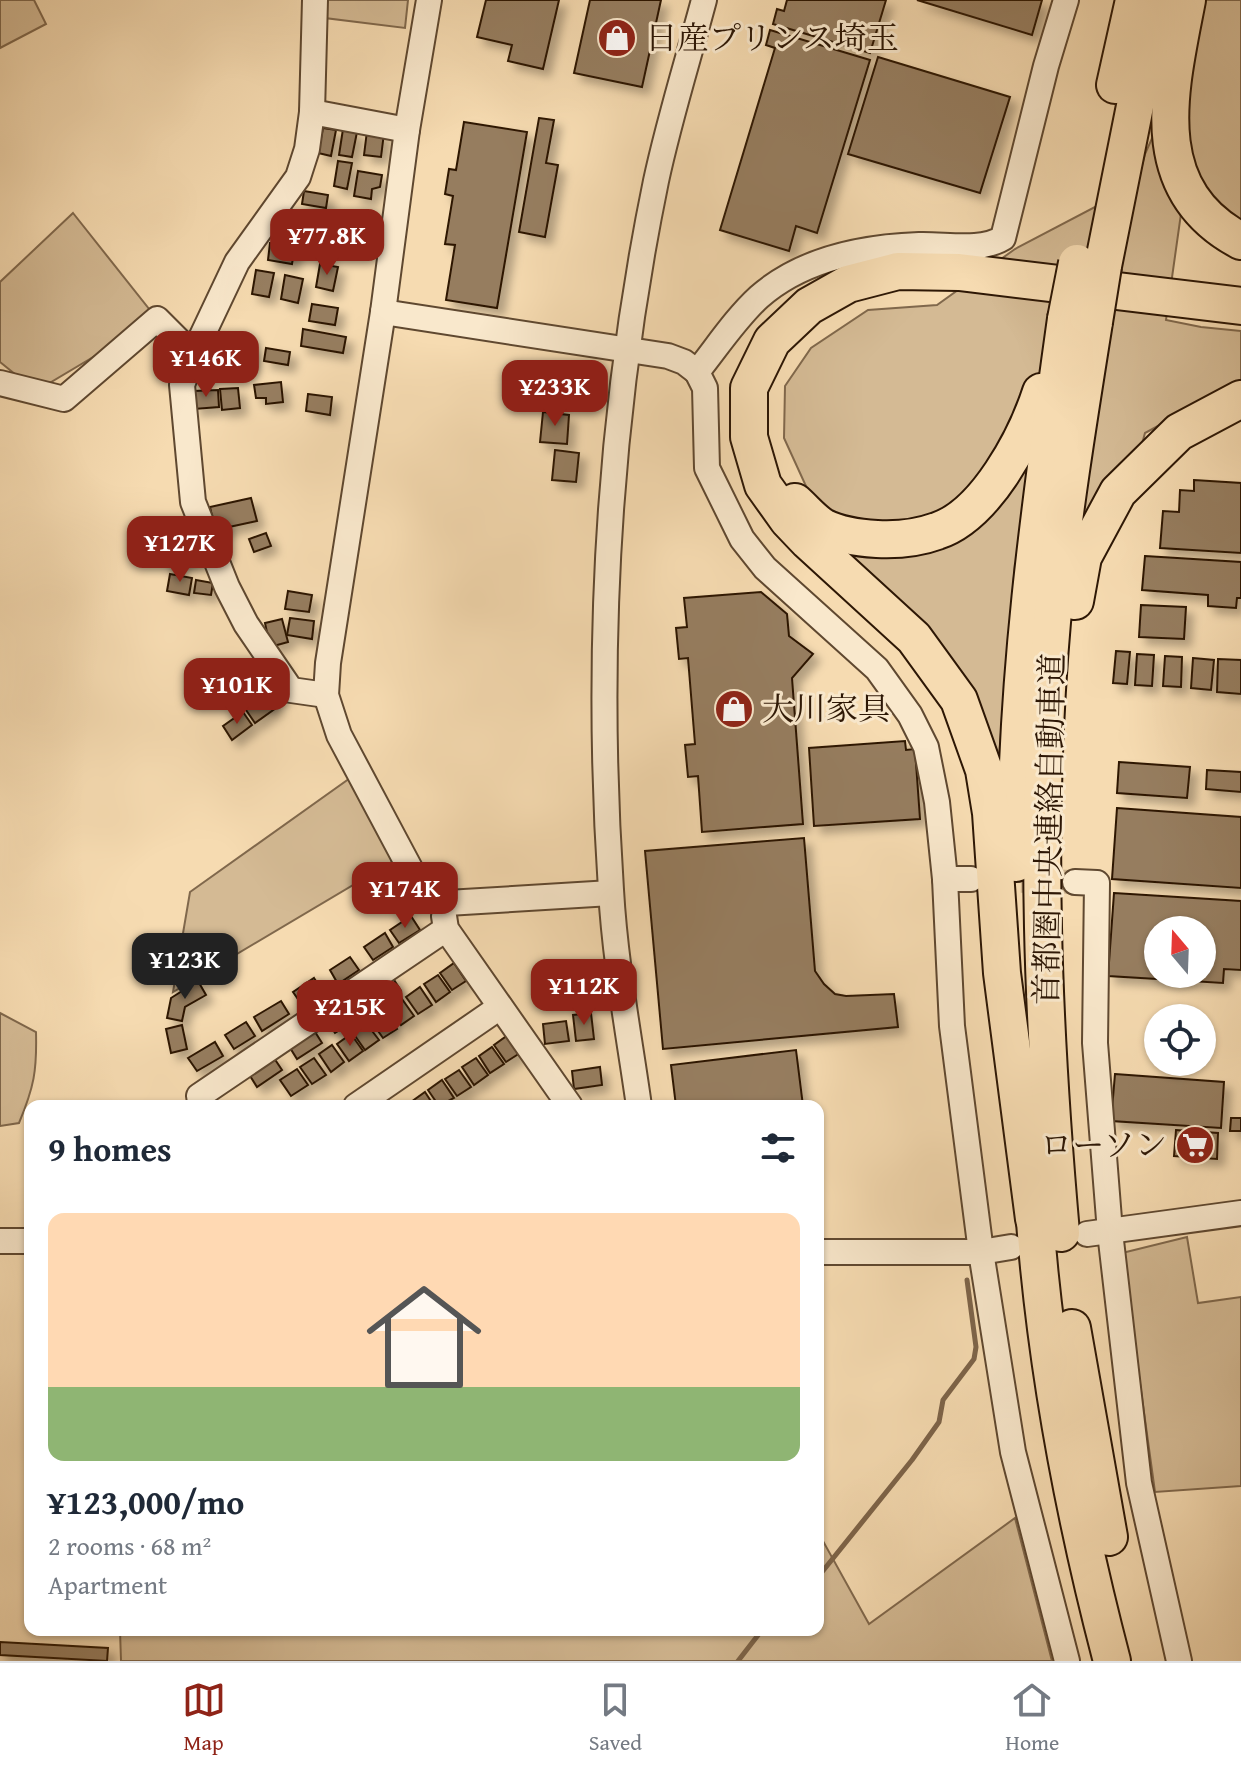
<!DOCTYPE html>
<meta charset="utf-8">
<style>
:root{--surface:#fff;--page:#f2f2f3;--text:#1f2937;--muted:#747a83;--line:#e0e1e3;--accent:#8f2418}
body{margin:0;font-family:"Gentium Book Plus","Noto Serif JP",serif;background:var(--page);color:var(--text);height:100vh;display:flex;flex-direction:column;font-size:30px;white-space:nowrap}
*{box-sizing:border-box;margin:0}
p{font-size:26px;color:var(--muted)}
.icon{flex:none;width:44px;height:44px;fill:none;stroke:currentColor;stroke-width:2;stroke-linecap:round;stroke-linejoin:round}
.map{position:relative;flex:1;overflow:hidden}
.sheet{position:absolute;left:24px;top:1100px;width:800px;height:536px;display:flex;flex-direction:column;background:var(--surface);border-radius:16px;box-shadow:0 2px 6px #0004}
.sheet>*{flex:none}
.needle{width:52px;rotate:341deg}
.tools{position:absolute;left:1144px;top:916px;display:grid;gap:16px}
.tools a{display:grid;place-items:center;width:72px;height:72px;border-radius:50%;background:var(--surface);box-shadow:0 2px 6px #0004;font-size:40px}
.price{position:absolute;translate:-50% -68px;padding:0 18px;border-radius:16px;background:var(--accent);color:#fff;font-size:26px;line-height:52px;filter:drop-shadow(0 2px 4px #0008)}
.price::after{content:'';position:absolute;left:50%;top:48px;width:24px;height:18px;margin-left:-12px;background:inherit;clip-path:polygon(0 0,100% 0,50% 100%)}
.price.active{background:#222;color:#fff}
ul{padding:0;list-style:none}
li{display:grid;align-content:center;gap:16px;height:424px;padding:0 24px}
li span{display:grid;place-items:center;height:248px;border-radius:16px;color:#555}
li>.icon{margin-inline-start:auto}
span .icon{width:144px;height:144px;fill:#fffc;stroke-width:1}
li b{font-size:34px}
h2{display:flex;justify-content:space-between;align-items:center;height:96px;padding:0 24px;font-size:34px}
.menu{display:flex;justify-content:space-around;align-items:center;height:112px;border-top:2px solid var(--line);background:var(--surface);font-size:22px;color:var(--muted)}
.menu a{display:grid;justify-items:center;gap:4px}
.menu .active{color:var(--accent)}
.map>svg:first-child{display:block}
.green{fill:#d4ba94;stroke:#80684c;stroke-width:2}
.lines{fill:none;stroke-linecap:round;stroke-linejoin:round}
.stream{stroke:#7d6449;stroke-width:5}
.building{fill:#967d5e;stroke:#2d1705;stroke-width:2;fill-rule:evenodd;filter:url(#shadow)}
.minor-tunnel{stroke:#ceb48f;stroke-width:24;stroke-dasharray:24 12;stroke-linecap:butt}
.minor-casing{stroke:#5f4830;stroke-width:28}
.highway-casing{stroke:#2d1705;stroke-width:40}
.minor{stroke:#f9e8cc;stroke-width:24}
.highway{stroke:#f6dbb1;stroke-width:36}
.highway-bridge-casing{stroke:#2d1705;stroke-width:40;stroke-linecap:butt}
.highway-bridge{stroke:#f6dbb1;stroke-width:36}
.labels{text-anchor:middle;stroke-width:6;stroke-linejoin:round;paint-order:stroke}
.poi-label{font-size:32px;fill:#2d1705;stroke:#f9e8cc;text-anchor:start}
.street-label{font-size:32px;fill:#2d1705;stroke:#f9e8cc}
</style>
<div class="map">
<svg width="1241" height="1661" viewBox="0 0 1241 1661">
<defs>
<filter id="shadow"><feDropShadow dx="7" dy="7" stdDeviation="4" flood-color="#0004"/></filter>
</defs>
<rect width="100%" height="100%" fill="#f6dbb1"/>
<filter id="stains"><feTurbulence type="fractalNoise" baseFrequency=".0025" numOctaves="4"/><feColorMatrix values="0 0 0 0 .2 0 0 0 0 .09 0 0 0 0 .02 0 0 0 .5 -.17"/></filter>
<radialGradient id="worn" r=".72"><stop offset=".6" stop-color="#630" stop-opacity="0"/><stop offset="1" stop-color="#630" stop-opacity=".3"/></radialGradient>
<g class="green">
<polygon points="0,0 34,0 46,24 0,48"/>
<polygon points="324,0 408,0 405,28 325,18"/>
<polygon points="1198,0 1241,0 1241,227 1194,178 1189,157 1166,320 1201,327 1241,331 1241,381 1145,433 1142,444 1091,515 1015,564 998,769 845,560 805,484 784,438 785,386 811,348 868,310 937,305 1015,249 1137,185 1145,154 1187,60"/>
<polygon points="73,213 157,319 36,391 0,362 0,282"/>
<polygon points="353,776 395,860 173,992 190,892"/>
<path d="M0 1013 36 1032C37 1071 34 1087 19 1123L0 1126Z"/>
<polygon points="1187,1237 1198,1303 1241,1297 1241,1486 1155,1492 1122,1253"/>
<polygon points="1015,1518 1052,1661 121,1661 120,1630 818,1630 818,1532 869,1624"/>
</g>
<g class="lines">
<g class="stream">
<polyline points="818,1577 912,1460 939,1422 943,1400 974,1359 976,1347 967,1280"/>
<polyline points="738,1661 762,1630"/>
</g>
</g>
<g class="building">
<polygon points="486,0 559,0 543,69 508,61 512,45 477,37"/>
<polygon points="590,0 661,0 642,87 574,73"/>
<polygon points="787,0 886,0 870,53 773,24 777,9 784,11"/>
<polygon points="917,0 1042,0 1032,35"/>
<polygon points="770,30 870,60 817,233 796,226 789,251 720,230 775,48 766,45"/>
<polygon points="878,57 1010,97 980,193 848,154"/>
<polygon points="539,118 554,120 546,163 558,165 545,237 519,232"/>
<polygon points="464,122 527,132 497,308 446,300 455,245 445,244 453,196 445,194 449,169 456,170"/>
<polygon points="323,128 336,130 331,156 318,153"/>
<polygon points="343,129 357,132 352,157 339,155"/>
<polygon points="367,131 384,133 381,157 364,155"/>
<polygon points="338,161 352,163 347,189 334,186"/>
<polygon points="358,171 382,175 380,187 372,189 371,199 354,196"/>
<polygon points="304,191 328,195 326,208 302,204"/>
<polygon points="296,210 319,213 317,228 294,225"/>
<polygon points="284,227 306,230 304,244 281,241"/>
<polygon points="270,243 295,246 292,264 268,260"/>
<polygon points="320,264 338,267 333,291 316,287"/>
<polygon points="256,270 274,273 269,297 252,294"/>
<polygon points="285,275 303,279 298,303 281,299"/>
<polygon points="312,304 338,308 335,325 309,321"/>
<polygon points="303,329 346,337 343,353 301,346"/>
<polygon points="209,340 228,343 224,363 206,360"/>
<polygon points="231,343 253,347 250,364 228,360"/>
<polygon points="266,348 290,352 288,365 264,361"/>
<polygon points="281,382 283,402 266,404 266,398 256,398 254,385"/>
<polygon points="238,388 240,408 222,410 220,389"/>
<polygon points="218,390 219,407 194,409 193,391"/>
<polygon points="308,394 332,397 330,415 306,411"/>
<polygon points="543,412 569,415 567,444 540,442"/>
<polygon points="555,450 579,453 576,482 552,480"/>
<polygon points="1194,480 1241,483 1241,553 1160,548 1163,511 1179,512 1180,490 1194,491"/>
<polygon points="251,498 257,521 215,530 210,507"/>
<polygon points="189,533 193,561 179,563 175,535"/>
<polygon points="266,533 271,546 254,552 249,539"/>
<polygon points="173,535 176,564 165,565 161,537"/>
<polygon points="1145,556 1241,562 1241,598 1237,598 1236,608 1208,606 1208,595 1142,590"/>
<polygon points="170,574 192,578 189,595 167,591"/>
<polygon points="196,580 213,583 211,595 194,593"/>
<polygon points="288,591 312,595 309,612 285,609"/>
<polygon points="761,592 787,614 789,636 813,654 792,678 803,824 702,832 698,776 688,777 685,745 695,744 688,658 679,659 676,628 687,627 684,598"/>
<polygon points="1141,605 1186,607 1184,639 1139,637"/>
<polygon points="290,618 314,621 312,639 287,635"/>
<polygon points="282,619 288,642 270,647 265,623"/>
<polygon points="1116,651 1130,652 1127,684 1113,683"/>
<polygon points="1137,654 1154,655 1152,686 1135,685"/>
<polygon points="1165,656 1182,657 1181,687 1163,686"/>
<polygon points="1193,658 1214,660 1211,690 1191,688"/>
<polygon points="1218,659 1241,660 1241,694 1217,692"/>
<polygon points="254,660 263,673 243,688 234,675"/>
<polygon points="266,695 276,708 255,723 246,710"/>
<polygon points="243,712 252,725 232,740 223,726"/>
<polygon points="905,741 906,750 915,749 920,819 814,826 809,748"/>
<polygon points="1119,762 1190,767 1187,798 1117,793"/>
<polygon points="1207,770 1241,772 1241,792 1206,789"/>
<polygon points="1117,808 1241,817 1241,888 1112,879"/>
<polygon points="804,838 815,971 824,984 835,994 846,996 894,994 898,1027 663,1049 645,851"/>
<path d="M1114 893 1241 901V970L1224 969 1223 983 1108 976ZM1158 930H1202V974H1158Z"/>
<polygon points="411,916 420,930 399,943 390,930"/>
<polygon points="385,933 393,947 373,960 364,947"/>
<polygon points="350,957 359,970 338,984 330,970"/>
<polygon points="454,963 466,981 452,990 440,973"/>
<polygon points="391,975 401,991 376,1007 366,991"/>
<polygon points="438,975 450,992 436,1002 424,984"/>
<polygon points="314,978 323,992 302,1005 293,992"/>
<polygon points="198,981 206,995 185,1007 182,1021 167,1018 171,998"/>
<polygon points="420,987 432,1005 418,1014 406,997"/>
<polygon points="402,999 414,1016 401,1025 389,1008"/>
<polygon points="281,1001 289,1014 262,1031 254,1017"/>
<polygon points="351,1001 361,1017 335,1033 325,1017"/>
<polygon points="385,1011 397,1029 383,1038 371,1021"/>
<polygon points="591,1013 594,1039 576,1041 573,1015"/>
<polygon points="566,1021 569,1041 545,1044 543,1024"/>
<polygon points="246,1022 255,1036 234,1049 225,1035"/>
<polygon points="366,1023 379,1040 365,1050 353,1033"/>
<polygon points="182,1025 187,1049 171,1053 166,1029"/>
<polygon points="312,1027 322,1043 297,1059 287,1043"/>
<polygon points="351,1034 363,1051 349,1061 337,1044"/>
<polygon points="508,1035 520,1053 506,1062 494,1045"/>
<polygon points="215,1042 223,1056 197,1071 188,1058"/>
<polygon points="332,1045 344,1062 331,1072 319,1054"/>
<polygon points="492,1047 504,1064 490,1073 479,1056"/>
<polygon points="796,1050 803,1106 676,1106 671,1065"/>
<polygon points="272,1055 282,1070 257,1087 247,1071"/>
<polygon points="314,1058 326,1075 312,1084 300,1067"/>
<polygon points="476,1058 488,1075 474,1085 462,1067"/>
<polygon points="600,1067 602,1085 574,1089 572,1071"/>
<polygon points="297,1069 308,1085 291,1096 280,1080"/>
<polygon points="459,1070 471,1087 457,1096 445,1079"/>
<polygon points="1115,1074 1224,1082 1221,1128 1111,1121"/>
<polygon points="442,1080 454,1098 439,1106 428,1090"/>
<polygon points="425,1092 434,1106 414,1106 411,1102"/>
<polygon points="1231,1118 1241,1118 1241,1131 1230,1131"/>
<polygon points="1176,1130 1218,1133 1217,1159 1174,1156"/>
<polygon points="0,1642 108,1648 107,1661 0,1655"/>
</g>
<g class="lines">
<polyline class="minor-tunnel" points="985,880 1075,882"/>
<g class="minor-casing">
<g id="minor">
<polyline points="315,0 312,112 307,149 298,177 237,262 193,355 182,385 193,502 227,587 246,624 291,690 326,695"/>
<polyline points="429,0 407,130 383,312 328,663 326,695 339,735 413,874 424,889 447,903 611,893"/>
<path d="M1066 0 1046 66 1003 238C980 252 946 244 919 245 864 247 802 259 759 297 736 318 717 347 697 372L705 388 707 468 742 539 765 568 877 669 910 715 926 747 937 802 945 879 952 1026 981 1252 1013 1452 1067 1661"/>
<polyline points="312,112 407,130"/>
<polyline points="383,312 668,356 684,362 697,372"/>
<polyline points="0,383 64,399 157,319 193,355"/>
<polyline points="945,879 971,879"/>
<polyline points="1075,882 1097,883 1095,1043 1110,1232 1139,1483 1179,1661"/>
<polyline points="444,916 446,929 570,1106"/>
<polyline points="199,1096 446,929"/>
<polyline points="356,1106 500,1007"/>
<path d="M639 1106C629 1035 615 962 611 890 595 653 608 414 656 181 669 120 688 60 704 0"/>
<polyline points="1087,1234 1241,1213"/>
<polyline points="0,1241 30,1241"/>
<polyline points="818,1252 981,1252 1011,1247"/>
</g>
</g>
<g class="highway-casing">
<g id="highway">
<path d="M1187 0C1170 89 1143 189 1241 241"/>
<polyline points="1115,85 1134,0"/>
<polyline points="1103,266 1138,91 1161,0"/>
<path d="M795 502C804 510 813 521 823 527 839 535 859 538 877 539 897 540 918 538 937 531 986 515 1026 438 1041 392"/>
<polyline points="1075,601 1083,557 1118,492 1179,432 1241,399"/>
<path d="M1016 863C1015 680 1041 499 1066 319"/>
<path d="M1033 1194C1043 1351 1072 1509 1112 1661"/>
<polyline points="1034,1219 1002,973 991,813 984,770 959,700 914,638 808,541 788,520 763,485 749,437 749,388 772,341 809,306 848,284 898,271 959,272 1241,306"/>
<path d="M1061 1233C1043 1030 1034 825 1052 622 1062 522 1078 422 1094 322"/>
<polyline points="1072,1328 1109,1537"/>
</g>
</g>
<use href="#minor" class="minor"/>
<use href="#highway" class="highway"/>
<g class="highway-bridge-casing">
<g id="highway-bridge">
<polyline points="1066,319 1077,263"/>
<polyline points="1094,322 1103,266"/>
</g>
</g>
<use href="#highway-bridge" class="highway-bridge"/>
</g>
<defs>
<g id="shop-disc" transform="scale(2)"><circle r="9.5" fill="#8f2418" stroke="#f9e8cc"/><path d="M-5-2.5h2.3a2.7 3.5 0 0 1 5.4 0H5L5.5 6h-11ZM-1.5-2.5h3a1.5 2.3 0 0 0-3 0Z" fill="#fff"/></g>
<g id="supermarket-disc" transform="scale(2)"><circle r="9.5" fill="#8f2418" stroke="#f9e8cc"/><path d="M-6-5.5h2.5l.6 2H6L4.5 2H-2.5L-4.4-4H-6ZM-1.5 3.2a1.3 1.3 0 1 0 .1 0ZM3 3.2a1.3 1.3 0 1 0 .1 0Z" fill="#fff"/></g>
</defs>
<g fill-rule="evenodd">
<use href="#shop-disc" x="617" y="38"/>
<use href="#shop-disc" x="734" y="709"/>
<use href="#supermarket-disc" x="1195" y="1145"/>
</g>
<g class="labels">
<g class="poi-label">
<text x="645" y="49">日産プリンス埼玉</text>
<text x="762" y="720">大川家具</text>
<text x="1167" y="1156" text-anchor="end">ローソン</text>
</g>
<g class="street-label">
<text transform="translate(1049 829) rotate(-89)" y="11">首都圏中央連絡自動車道</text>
</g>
</g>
<rect width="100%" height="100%" filter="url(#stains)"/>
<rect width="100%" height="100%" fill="url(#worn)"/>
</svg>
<div class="tools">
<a><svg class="needle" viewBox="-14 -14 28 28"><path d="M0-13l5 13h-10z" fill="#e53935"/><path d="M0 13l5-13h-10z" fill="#747a83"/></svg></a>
<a><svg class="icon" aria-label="locate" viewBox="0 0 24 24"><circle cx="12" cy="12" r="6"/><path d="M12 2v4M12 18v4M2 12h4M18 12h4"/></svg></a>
</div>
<b class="price" style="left:327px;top:277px">¥77.8K</b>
<b class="price" style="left:206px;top:399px">¥146K</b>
<b class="price" style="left:555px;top:428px">¥233K</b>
<b class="price" style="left:180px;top:584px">¥127K</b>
<b class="price" style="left:237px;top:726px">¥101K</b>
<b class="price" style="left:405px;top:930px">¥174K</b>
<b class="price active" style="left:185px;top:1001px">¥123K</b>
<b class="price" style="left:584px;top:1027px">¥112K</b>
<b class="price" style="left:350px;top:1048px">¥215K</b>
<section class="sheet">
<h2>9 homes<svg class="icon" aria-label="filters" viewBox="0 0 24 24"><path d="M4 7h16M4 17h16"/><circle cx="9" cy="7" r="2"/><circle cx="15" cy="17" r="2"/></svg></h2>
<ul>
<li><span style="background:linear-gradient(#ffd9b3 70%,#8fb573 0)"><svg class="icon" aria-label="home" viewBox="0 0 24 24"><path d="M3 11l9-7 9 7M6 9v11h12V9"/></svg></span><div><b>¥123,000/mo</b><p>2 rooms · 68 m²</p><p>Apartment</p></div></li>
</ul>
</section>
</div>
<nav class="menu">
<a class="active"><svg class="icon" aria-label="map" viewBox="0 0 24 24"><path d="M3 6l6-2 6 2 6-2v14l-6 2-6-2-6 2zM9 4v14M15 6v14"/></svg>Map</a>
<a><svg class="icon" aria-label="saved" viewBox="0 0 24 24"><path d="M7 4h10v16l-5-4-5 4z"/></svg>Saved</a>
<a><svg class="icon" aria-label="home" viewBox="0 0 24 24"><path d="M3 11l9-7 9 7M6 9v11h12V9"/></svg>Home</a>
</nav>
